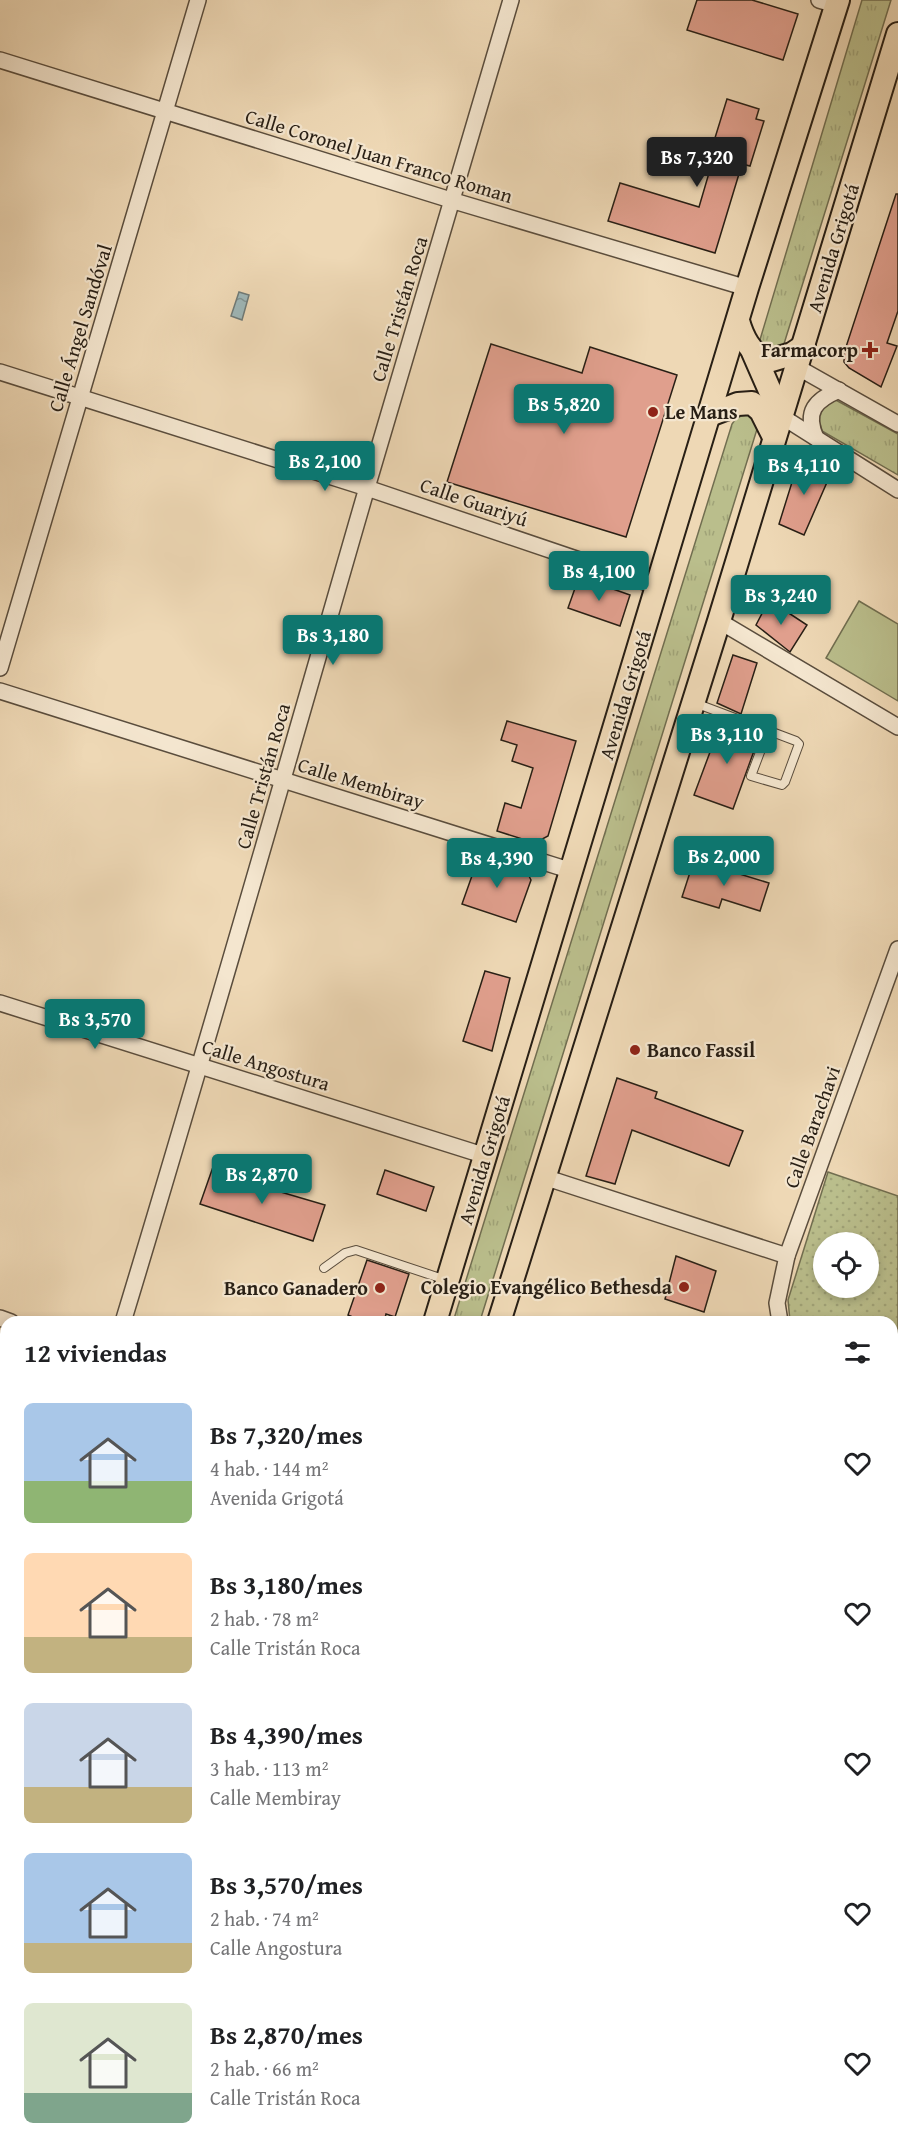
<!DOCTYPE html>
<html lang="es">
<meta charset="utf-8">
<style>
:root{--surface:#fff;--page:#f2f2f2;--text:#202124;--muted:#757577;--accent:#0f766e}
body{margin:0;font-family:"Gentium Book Plus",serif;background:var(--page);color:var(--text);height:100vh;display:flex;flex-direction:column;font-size:22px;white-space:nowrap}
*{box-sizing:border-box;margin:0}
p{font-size:20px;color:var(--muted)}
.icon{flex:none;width:33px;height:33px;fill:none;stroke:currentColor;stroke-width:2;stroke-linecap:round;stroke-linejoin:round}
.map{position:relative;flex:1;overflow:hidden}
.sheet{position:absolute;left:0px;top:1316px;width:898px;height:836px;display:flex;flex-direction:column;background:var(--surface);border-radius:18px 18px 0 0;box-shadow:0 3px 9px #0003}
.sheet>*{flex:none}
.fabs{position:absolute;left:813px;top:1232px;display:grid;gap:12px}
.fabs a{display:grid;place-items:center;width:66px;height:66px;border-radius:50%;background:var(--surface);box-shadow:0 3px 9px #0003;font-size:30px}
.price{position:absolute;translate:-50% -51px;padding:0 14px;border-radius:6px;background:var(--accent);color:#fff;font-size:20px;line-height:39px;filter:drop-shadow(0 2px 3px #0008)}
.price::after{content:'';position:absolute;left:50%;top:36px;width:18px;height:14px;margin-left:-9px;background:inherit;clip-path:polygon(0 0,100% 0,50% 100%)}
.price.on{background:#222;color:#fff}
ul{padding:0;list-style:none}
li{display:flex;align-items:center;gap:18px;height:150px;padding:0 24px}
li span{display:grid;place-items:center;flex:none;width:168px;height:120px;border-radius:9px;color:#555}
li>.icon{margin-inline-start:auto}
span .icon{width:72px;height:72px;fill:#fffc;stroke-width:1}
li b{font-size:26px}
h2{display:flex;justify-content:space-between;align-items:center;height:72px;padding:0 24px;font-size:26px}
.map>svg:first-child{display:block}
.grass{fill:url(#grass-tufts);stroke:#716e50;stroke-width:1.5}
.park{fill:url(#park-dots);stroke:#716e50;stroke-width:1.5;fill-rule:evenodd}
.garden{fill:#babe8c;stroke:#716e50;stroke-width:1.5}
.water{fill:url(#water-ripples);stroke:#6f7a77;stroke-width:1.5}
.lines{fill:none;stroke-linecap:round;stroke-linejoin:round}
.stream{stroke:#6f7a77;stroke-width:5}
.canal{stroke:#9eb7b8;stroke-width:18}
.building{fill:#e09f8d;stroke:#281f15;stroke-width:1.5}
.lane-casing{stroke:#5a4d3d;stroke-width:10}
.street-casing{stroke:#5a4d3d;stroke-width:18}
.secondary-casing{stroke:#281f15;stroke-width:22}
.primary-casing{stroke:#281f15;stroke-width:26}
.lane{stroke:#f4e6cf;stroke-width:8}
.street{stroke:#f4e6cf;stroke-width:15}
.secondary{stroke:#f4e6cf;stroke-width:20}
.primary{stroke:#eed8b5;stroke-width:22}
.poi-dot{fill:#8f2418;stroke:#f4e6cf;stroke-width:2}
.labels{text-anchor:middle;stroke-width:4.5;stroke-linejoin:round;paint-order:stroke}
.street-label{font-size:20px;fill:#281f15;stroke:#f4e6cf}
.poi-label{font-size:20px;font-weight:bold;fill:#281f15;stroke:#f4e6cf;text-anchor:end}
</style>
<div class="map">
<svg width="898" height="2150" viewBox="0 0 898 2150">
<defs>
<pattern id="grass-tufts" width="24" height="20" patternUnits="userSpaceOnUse" patternTransform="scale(1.5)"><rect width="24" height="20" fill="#babe8c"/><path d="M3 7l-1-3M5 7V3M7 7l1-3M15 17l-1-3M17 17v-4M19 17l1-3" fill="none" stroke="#a0a378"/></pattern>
<pattern id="park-dots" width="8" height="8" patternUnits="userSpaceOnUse" patternTransform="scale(1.5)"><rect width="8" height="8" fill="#babe8c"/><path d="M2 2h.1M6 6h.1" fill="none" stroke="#a0a378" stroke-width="1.8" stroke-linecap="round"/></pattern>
<pattern id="water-ripples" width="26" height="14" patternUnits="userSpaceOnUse" patternTransform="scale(1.5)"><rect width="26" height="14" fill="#9eb7b8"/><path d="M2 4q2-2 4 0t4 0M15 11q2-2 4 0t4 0" fill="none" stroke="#819494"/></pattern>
</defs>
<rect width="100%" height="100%" fill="#eed8b5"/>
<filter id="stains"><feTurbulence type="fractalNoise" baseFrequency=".00333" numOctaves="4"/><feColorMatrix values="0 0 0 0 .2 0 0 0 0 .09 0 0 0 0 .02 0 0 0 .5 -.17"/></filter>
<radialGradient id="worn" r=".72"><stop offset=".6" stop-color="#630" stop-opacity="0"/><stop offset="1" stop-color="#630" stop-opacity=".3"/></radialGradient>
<g class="grass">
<polygon points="862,0 891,0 783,347 773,354 759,343"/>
<polygon points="834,399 898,434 898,475 822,431 818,415 824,403"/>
<polygon points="740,413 749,414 758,426 480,1321 453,1322 732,424"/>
</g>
<g class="park">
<path d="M828 1172 898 1196V1431L895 1434 892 1322 790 1321 788 1300ZM824 1242H868V1287H824Z"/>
<polygon points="6,1762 6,1920 0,1918 0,1782"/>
</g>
<polygon class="garden" points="859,601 898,624 898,701 826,658"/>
<polygon class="water" points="239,292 249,295 242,320 231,316"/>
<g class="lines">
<polyline class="stream" points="892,2080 898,2086"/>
<polyline class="canal" points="0,1655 6,1657"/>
</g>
<g class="building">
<polygon points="697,0 752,0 798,14 783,60 687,30"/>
<polygon points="727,99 759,109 756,119 764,121 750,166 742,164 715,253 608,221 620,183 699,207 714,156 710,154"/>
<polygon points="896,194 898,194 898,311 887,343 897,346 881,387 849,368 844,362 844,353"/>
<polygon points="491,344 582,373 590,347 677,375 626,537 447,482"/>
<polygon points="809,458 831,473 804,535 779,524 798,463"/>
<polygon points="579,577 630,595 620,626 568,608"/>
<polygon points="769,600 807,625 790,652 756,625"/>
<polygon points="733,655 757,663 741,714 717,703"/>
<polygon points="722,720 737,725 736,729 759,737 733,809 694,795"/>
<polygon points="507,721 576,741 548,836 535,843 497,831 505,803 521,808 533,768 512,761 517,745 501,740"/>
<polygon points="479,856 527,872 531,880 516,922 462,904"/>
<polygon points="694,860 769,883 760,911 722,899 719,908 682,897"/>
<polygon points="485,971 510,978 492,1051 463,1041"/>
<polygon points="617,1078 657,1092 655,1098 743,1131 729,1166 632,1130 615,1184 586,1176"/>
<polygon points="213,1167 257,1185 325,1205 313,1241 200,1204"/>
<polygon points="385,1170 434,1187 426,1211 377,1194"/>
<polygon points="676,1256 716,1271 704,1312 665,1299"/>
<polygon points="367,1260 409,1274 395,1317 386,1314 384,1322 354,1322 355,1318 348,1315"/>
</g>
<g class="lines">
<g class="lane-casing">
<g id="lane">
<polyline points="695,703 796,741 799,744 785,782 782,785 751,776 768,731"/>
<polyline points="324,1268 345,1253 356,1250 446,1280"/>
</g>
</g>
<g class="street-casing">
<g id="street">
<polyline points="819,0 836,5"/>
<polyline points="0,60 454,201 747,288"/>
<polyline points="797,367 898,424"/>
<polyline points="0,372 367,488 659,587"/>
<polyline points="781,416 898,490"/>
<path d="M816 438C804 411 816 400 839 390"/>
<polyline points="719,621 898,727"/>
<polyline points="0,668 198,0"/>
<polyline points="0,691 572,871"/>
<polyline points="0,1003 486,1156"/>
<polyline points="544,1177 787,1256"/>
<polyline points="0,1318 11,1322"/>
<path d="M123 1322C207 1046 286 768 366 491 413 327 464 164 511 0"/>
<polyline points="780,1322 777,1303 787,1256 898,949"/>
<polyline points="892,1451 898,1455"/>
<polyline points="0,1456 6,1458"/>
<polyline points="892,1696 898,1688"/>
<polyline points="0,1743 6,1737"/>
<polyline points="892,1843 898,1848"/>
<polyline points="0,1932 6,1934"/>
<polyline points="21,2150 27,2145"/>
<polyline points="573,2150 573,2145"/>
</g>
</g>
<g class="secondary-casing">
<g id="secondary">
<polyline points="720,2145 720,2150"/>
<polyline points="192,2150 194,2145"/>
<polyline points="229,2150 231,2145"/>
</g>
</g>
<g class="primary-casing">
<g id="primary">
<path d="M738 321C743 339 750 350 765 362L792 354 804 346"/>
<polyline points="753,352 781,416"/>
<polyline points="712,414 738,404 752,403 761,411 774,437"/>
<polyline points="435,1322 747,288 838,0"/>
<polyline points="499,1322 719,621 898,34"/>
<polyline points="0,1629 6,1631"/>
<polyline points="0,1674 6,1676"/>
<polyline points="0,1698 6,1700"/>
<polyline points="0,1725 6,1727"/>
<polyline points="892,2049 898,2054"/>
<polyline points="892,2115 898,2120"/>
<polyline points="857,2145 863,2150"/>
<polyline points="892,2145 898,2150"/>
</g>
</g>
<use href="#lane" class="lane"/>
<use href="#street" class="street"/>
<use href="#secondary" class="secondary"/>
<use href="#primary" class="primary"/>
</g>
<g class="poi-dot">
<path d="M867 341h6v6h6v6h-6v6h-6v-6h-6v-6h6z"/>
<circle cx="653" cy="412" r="6"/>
<circle cx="635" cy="1050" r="6"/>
<circle cx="684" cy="1287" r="6"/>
<circle cx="380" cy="1288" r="6"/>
</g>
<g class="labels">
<g class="street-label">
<text transform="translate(379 156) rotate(17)" y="7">Calle Coronel Juan Franco Roman</text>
<text transform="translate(833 248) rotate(-73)" y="7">Avenida Grigotá</text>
<text transform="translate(399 309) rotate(-73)" y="7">Calle Tristán Roca</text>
<text transform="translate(80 328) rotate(-73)" y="7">Calle Ángel Sandóval</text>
<text transform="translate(474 502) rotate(19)" y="7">Calle Guariyú</text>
<text transform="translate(625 695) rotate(-73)" y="7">Avenida Grigotá</text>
<text transform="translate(263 776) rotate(-74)" y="7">Calle Tristán Roca</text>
<text transform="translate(361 783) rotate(17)" y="7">Calle Membiray</text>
<text transform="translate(266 1065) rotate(17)" y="7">Calle Angostura</text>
<text transform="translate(812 1127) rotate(-70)" y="7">Calle Barachavi</text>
<text transform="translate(484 1160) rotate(-73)" y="7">Avenida Grigotá</text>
</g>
<g class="poi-label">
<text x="858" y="357">Farmacorp</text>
<text x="665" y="419" text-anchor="start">Le Mans</text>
<text x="647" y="1057" text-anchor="start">Banco Fassil</text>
<text x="672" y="1294">Colegio Evangélico Bethesda</text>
<text x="368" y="1295">Banco Ganadero</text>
</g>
</g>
<rect width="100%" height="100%" filter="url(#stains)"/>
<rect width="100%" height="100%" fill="url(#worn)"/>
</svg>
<div class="fabs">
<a><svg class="icon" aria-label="locate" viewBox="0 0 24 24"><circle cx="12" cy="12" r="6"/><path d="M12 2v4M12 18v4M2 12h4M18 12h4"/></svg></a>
</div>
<b class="price on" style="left:697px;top:188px">Bs 7,320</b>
<b class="price" style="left:564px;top:435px">Bs 5,820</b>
<b class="price" style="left:325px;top:492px">Bs 2,100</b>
<b class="price" style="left:804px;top:496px">Bs 4,110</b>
<b class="price" style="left:599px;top:602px">Bs 4,100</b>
<b class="price" style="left:781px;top:626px">Bs 3,240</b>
<b class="price" style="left:333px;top:666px">Bs 3,180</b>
<b class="price" style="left:727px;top:765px">Bs 3,110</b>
<b class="price" style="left:724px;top:887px">Bs 2,000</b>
<b class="price" style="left:497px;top:889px">Bs 4,390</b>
<b class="price" style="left:95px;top:1050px">Bs 3,570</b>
<b class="price" style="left:262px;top:1205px">Bs 2,870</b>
<section class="sheet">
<h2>12 viviendas<svg class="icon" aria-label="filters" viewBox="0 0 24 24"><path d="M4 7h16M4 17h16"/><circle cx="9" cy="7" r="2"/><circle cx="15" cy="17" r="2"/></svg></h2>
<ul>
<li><span style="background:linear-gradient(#a9c7e8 65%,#8fb573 0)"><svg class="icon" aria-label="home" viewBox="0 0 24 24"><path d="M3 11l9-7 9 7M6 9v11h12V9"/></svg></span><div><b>Bs 7,320/mes</b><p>4 hab. · 144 m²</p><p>Avenida Grigotá</p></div><svg class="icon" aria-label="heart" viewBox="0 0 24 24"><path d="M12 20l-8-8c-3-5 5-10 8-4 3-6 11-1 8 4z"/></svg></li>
<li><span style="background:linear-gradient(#ffd9b3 70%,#c2b280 0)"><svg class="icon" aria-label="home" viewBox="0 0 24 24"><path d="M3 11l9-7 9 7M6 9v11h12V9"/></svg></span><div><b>Bs 3,180/mes</b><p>2 hab. · 78 m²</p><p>Calle Tristán Roca</p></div><svg class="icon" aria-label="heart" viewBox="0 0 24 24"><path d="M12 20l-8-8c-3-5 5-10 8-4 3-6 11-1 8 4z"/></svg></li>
<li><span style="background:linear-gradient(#c9d6e8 70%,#c2b280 0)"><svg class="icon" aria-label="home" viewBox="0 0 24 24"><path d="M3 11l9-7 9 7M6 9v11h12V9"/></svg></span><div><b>Bs 4,390/mes</b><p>3 hab. · 113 m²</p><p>Calle Membiray</p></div><svg class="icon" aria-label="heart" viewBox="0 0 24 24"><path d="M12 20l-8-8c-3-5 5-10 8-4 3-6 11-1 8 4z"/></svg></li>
<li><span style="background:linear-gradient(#a9c7e8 75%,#c2b280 0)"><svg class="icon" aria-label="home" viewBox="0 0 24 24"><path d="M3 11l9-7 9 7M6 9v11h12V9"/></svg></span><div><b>Bs 3,570/mes</b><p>2 hab. · 74 m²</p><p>Calle Angostura</p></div><svg class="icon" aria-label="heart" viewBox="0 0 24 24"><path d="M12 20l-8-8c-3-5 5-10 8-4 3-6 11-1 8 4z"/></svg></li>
<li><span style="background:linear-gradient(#dfe7d0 75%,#7fa58c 0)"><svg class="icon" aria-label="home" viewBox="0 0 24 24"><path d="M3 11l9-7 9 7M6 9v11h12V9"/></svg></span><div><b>Bs 2,870/mes</b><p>2 hab. · 66 m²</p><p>Calle Tristán Roca</p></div><svg class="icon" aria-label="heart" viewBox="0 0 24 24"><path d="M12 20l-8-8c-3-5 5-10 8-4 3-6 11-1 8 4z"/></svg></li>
</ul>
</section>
</div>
